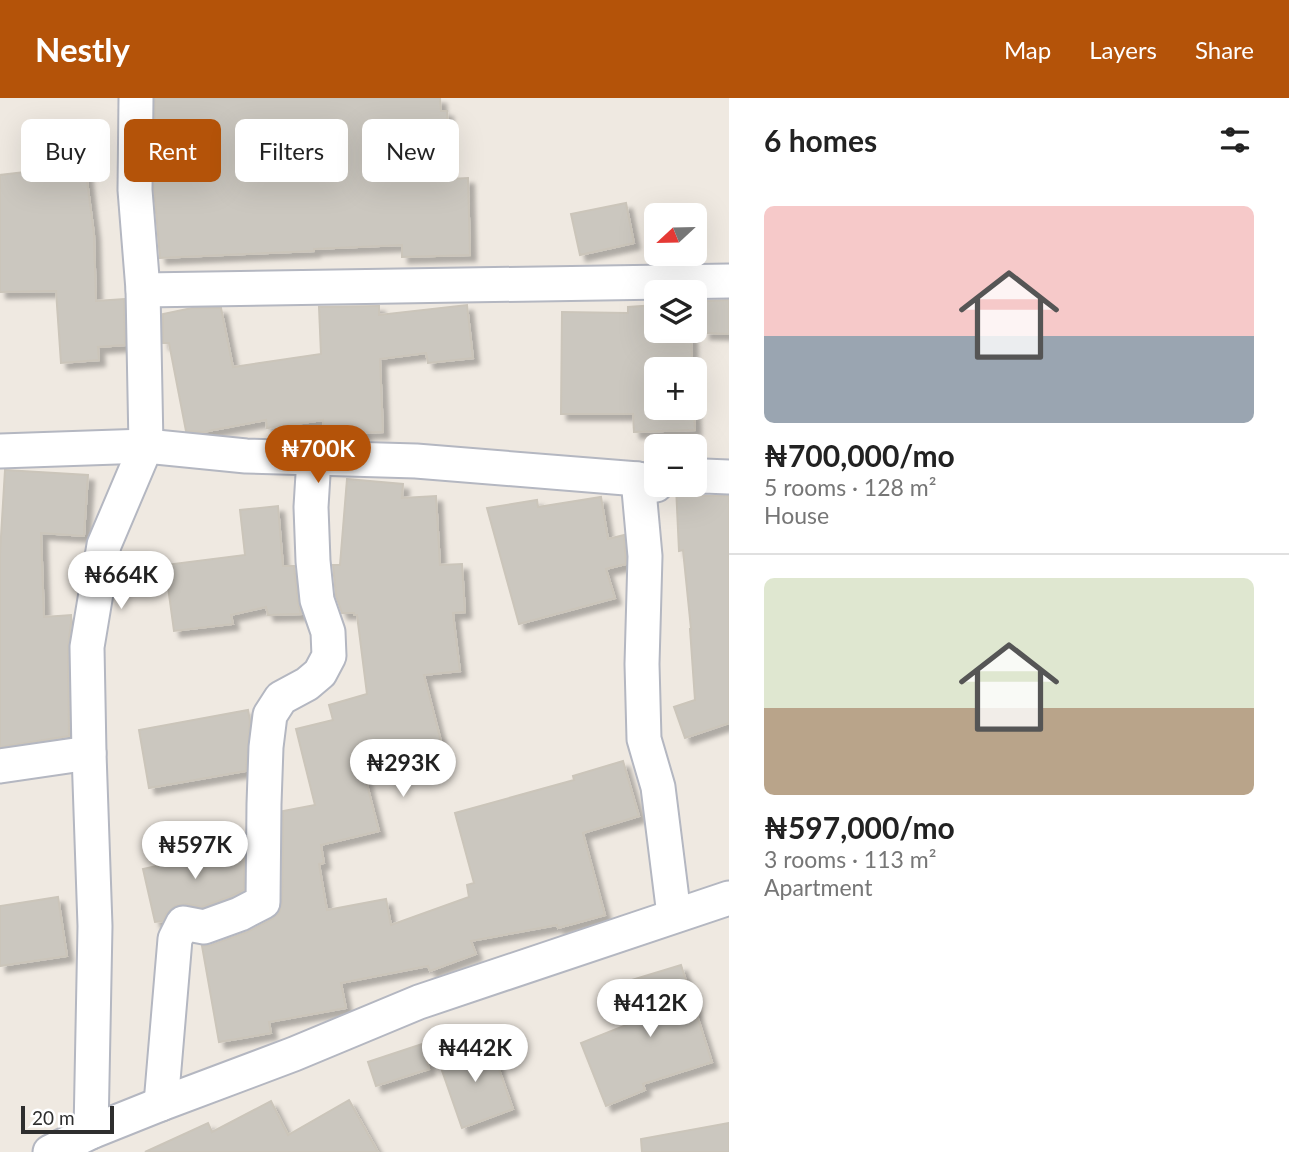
<!DOCTYPE html>
<meta charset="utf-8">
<style>
:root{--surface:#fff;--page:#f2f2f2;--text:#222;--muted:#767676;--line:#e0e0e0;--accent:#b45309}
body{margin:0;font-family:Lato,sans-serif;background:var(--page);color:var(--text);height:100vh;display:flex;flex-direction:column;font-size:26px;white-space:nowrap}
*{box-sizing:border-box;margin:0}
p{font-size:23px;color:var(--muted)}
.icon{flex:none;width:38px;height:38px;fill:none;stroke:currentColor;stroke-width:2;stroke-linecap:round;stroke-linejoin:round}
.map{position:relative;flex:1;overflow:hidden}
.side{display:flex;flex-direction:column;background:var(--surface);width:560px}
.side>*{flex:none}
.hud{position:absolute;left:21px;top:21px;width:602px;height:63px;display:flex;gap:14px}
.needle{width:46px;rotate:248deg}
.controls{position:absolute;left:644px;top:105px;display:grid;gap:14px}
.controls a{display:grid;place-items:center;width:63px;height:63px;border-radius:10px;background:var(--surface);box-shadow:0 7px 28px #0002;font-size:35px}
.scale{position:absolute;left:21px;bottom:18px;width:93px;box-sizing:border-box;padding-left:7px;border:4px solid #2e2e2e;border-top:0;font-size:19px;line-height:24px;white-space:nowrap;color:#2e2e2e;-webkit-text-stroke:5px #fff;paint-order:stroke}
.price{position:absolute;translate:-50% -60px;padding:0 16px;border-radius:24px;background:#fff;color:#222;font-size:23px;line-height:46px;filter:drop-shadow(0 2px 4px #0008)}
.price::after{content:'';position:absolute;left:50%;top:42px;width:21px;height:16px;margin-left:-10px;background:inherit;clip-path:polygon(0 0,100% 0,50% 100%)}
.price.on{background:var(--accent);color:#fff}
ul{padding:0;list-style:none}
li{display:grid;align-content:center;gap:14px;height:371px;padding:0 35px}
li+li{border-top:2px solid var(--line)}
li span{display:grid;place-items:center;height:217px;border-radius:10px;color:#555}
li>.icon{margin-inline-start:auto}
span .icon{width:126px;height:126px;fill:#fffc;stroke-width:1}
li b{font-size:30px}
h2{display:flex;justify-content:space-between;align-items:center;height:84px;padding:0 35px;font-size:30px}
.tag{padding:0 24px;border-radius:10px;background:var(--surface);box-shadow:0 7px 28px #0002;font-size:24px;line-height:63px}
.tag.on{background:var(--accent);color:#fff}
header{display:flex;align-items:center;gap:42px;box-sizing:border-box;height:98px;padding:0 35px;background:var(--accent);color:#fff}
header strong{font-size:33px}
nav{display:flex;gap:38px;margin-inline-start:auto;font-size:24px}
main{display:flex;flex:1;min-height:0}
.map>svg:first-child{display:block}
.building{fill:#cbc7bf;stroke:#cbc5ba;stroke-width:2;filter:url(#shadow)}
.lines{fill:none;stroke-linecap:round;stroke-linejoin:round}
.minor-casing{stroke:#b4b7c1;stroke-width:37}
.minor{stroke:#fff;stroke-width:33}
</style>
<header>
<strong>Nestly</strong>
<nav><a>Map</a><a>Layers</a><a>Share</a></nav>
</header>
<main>
<div class="map">
<svg width="729" height="1054" viewBox="0 0 729 1054">
<defs>
<filter id="shadow"><feDropShadow dx="6" dy="6" stdDeviation="2" flood-color="#0004"/></filter>
</defs>
<rect width="100%" height="100%" fill="#efe9e1"/>
<g class="building">
<polygon points="155,0 440,0 441,13 447,13 449,81 468,80 470,157 402,159 402,147 314,151 314,153 160,160 154,91"/>
<polygon points="85,67 94,136 96,203 124,201 125,247 98,249 99,262 61,265 56,193 0,194 0,77"/>
<polygon points="626,105 634,145 580,157 571,116"/>
<polygon points="729,202 729,236 704,235 705,203"/>
<polygon points="467,207 473,260 428,265 426,255 380,261 383,334 324,336 323,322 267,330 266,322 203,334 186,333 169,245 163,245 163,216 192,210 221,210 233,269 321,256 319,209 379,208 379,217"/>
<polygon points="656,207 656,233 691,233 692,271 656,271 656,310 694,310 695,332 634,334 633,316 561,316 562,214 628,215 628,209"/>
<polygon points="5,372 88,377 84,438 41,435 44,519 71,517 71,526 68,549 69,638 0,649 0,455"/>
<polygon points="347,381 403,386 402,400 436,398 440,467 462,466 465,514 453,515 460,573 424,577 443,651 363,671 379,733 321,747 324,765 319,766 327,812 386,801 391,827 469,799 467,787 474,785 455,715 574,682 573,678 623,663 639,718 583,735 605,817 558,830 557,827 471,843 476,856 430,873 428,868 341,885 346,910 269,924 271,935 219,944 202,848 211,847 247,834 272,821 279,815 282,804 283,713 315,707 296,631 333,622 329,607 367,596 357,517 354,517 354,515 342,515 336,498 333,467 340,467"/>
<polygon points="676,388 678,388 681,393 690,398 729,398 729,625 685,640 674,609 695,602 690,531 691,531 683,452 679,453"/>
<polygon points="601,399 608,441 624,437 626,466 606,471 615,500 519,526 487,410 537,402 538,409"/>
<polygon points="278,408 283,468 294,468 298,504 301,516 268,517 266,509 231,517 233,526 174,533 165,467 245,457 240,412"/>
<polygon points="248,612 250,623 246,673 149,690 139,632"/>
<polygon points="244,749 244,792 232,798 202,809 187,806 175,808 166,816 163,823 155,824 143,771"/>
<polygon points="58,799 67,858 0,868 0,808"/>
<polygon points="681,867 712,964 643,986 645,992 606,1008 581,945 644,920 632,882"/>
<polygon points="489,943 513,1011 462,1030 438,961"/>
<polygon points="422,946 429,971 376,988 368,964"/>
<polygon points="349,1002 378,1054 145,1054 208,1025 212,1034 271,1003 288,1037"/>
<polygon points="729,1025 729,1054 642,1054 641,1041"/>
</g>
<g class="lines">
<g class="minor-casing">
<g id="minor">
<polyline points="143,192 729,183"/>
<polyline points="0,353 146,348 246,358 416,363 638,381 650,388 656,387"/>
<polyline points="695,380 704,378 729,379"/>
<polyline points="638,381 645,458 642,566 644,641 658,689 674,817"/>
<polyline points="0,668 89,655"/>
<polyline points="161,1006 175,841 183,825 204,829 240,816 263,804 264,706 266,649 270,617 281,600 307,586 320,575 329,558 328,534 317,502 313,463 311,409 314,360"/>
<polyline points="91,1034 95,828 89,655 87,549 104,447 146,348 143,192 135,92 136,0"/>
<polyline points="50,1054 91,1034 161,1006 294,956 419,904 729,800"/>
</g>
</g>
<use href="#minor" class="minor"/>
</g>
</svg>
<div class="controls">
<a><svg class="needle" viewBox="-14 -14 28 28"><path d="M0-13l5 13h-10z" fill="#e53935"/><path d="M0 13l5-13h-10z" fill="#767676"/></svg></a>
<a><svg class="icon" aria-label="layers" viewBox="0 0 24 24"><path d="M12 4l9 5-9 5-9-5zM3 14l9 5 9-5"/></svg></a>
<a>+</a>
<a>−</a>
</div>
<div class="scale">20 m</div>
<b class="price on" style="left:318px;top:387px">₦700K</b>
<b class="price" style="left:121px;top:513px">₦664K</b>
<b class="price" style="left:403px;top:701px">₦293K</b>
<b class="price" style="left:195px;top:783px">₦597K</b>
<b class="price" style="left:650px;top:941px">₦412K</b>
<b class="price" style="left:475px;top:986px">₦442K</b>
<div class="hud">
<a class="tag">Buy</a>
<a class="tag on">Rent</a>
<a class="tag">Filters</a>
<a class="tag">New</a>
</div>
</div>
<section class="side">
<h2>6 homes<svg class="icon" aria-label="filters" viewBox="0 0 24 24"><path d="M4 7h16M4 17h16"/><circle cx="9" cy="7" r="2"/><circle cx="15" cy="17" r="2"/></svg></h2>
<ul>
<li><span style="background:linear-gradient(#f6c9c9 60%,#9aa5b1 0)"><svg class="icon" aria-label="home" viewBox="0 0 24 24"><path d="M3 11l9-7 9 7M6 9v11h12V9"/></svg></span><div><b>₦700,000/mo</b><p>5 rooms · 128 m²</p><p>House</p></div></li>
<li><span style="background:linear-gradient(#dfe7d0 60%,#b9a48a 0)"><svg class="icon" aria-label="home" viewBox="0 0 24 24"><path d="M3 11l9-7 9 7M6 9v11h12V9"/></svg></span><div><b>₦597,000/mo</b><p>3 rooms · 113 m²</p><p>Apartment</p></div></li>
</ul>
</section>
</main>
